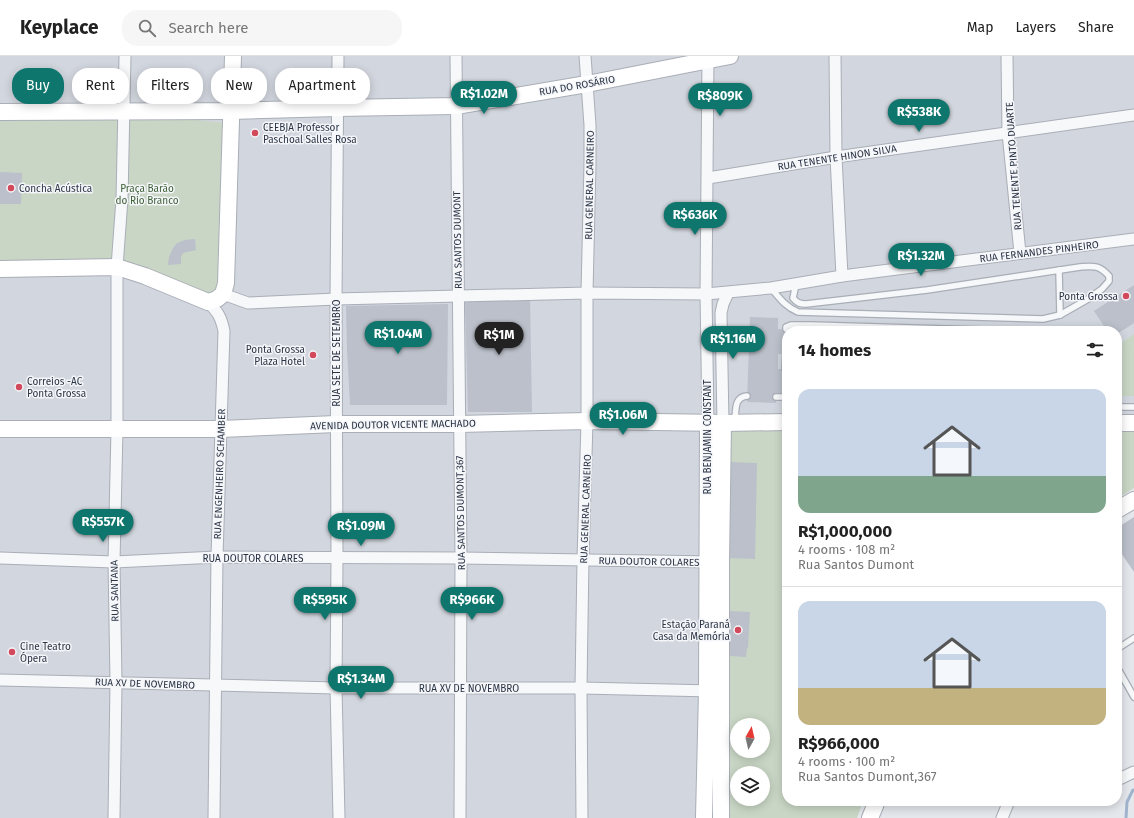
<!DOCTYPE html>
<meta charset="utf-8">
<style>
:root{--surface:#fff;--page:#f6f6f6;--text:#222;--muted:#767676;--line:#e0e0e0;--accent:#0f766e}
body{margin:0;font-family:"Fira Sans",sans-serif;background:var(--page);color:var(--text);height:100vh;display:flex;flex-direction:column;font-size:15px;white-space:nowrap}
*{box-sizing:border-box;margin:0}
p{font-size:13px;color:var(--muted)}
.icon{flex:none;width:22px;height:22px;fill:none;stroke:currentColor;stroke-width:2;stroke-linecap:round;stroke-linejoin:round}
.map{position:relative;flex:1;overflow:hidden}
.panel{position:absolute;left:782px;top:270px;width:340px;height:480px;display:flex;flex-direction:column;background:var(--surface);border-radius:16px;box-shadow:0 2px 10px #0003}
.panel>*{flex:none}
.guide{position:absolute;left:12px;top:12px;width:380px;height:36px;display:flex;gap:8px}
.needle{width:26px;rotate:8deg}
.controls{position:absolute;left:730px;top:662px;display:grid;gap:8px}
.controls a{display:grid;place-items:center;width:40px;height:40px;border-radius:50%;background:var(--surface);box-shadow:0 2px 10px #0003;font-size:20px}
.price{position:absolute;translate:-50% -34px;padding:0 9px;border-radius:14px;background:var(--accent);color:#fff;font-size:13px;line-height:26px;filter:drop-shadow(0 1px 2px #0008)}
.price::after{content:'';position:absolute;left:50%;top:24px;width:12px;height:9px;margin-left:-6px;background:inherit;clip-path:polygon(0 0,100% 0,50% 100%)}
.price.selected{background:#222;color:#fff}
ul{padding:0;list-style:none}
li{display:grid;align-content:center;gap:8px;height:212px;padding:0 16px}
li+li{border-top:1px solid var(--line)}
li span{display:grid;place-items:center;height:124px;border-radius:12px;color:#555}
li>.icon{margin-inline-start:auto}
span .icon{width:72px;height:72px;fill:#fffc;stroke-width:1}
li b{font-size:17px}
h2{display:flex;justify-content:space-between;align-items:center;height:48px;padding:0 16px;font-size:17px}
.pill{padding:0 14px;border-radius:16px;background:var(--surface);box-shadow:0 2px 10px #0003;font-size:14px;line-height:36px}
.pill.selected{background:var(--accent);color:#fff}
header{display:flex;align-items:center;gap:24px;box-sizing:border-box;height:56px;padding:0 20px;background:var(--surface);border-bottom:1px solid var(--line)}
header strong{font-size:19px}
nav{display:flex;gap:22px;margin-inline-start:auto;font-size:14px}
.search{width:280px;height:36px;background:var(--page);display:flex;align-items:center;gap:10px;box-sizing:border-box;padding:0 14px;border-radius:16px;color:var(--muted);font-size:15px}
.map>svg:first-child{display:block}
.built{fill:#d2d6de}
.green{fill:#c9d6c5;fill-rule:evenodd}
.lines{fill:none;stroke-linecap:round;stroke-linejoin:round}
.stream{stroke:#9fb4cc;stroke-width:3}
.building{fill:#bbc0ca}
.lane-casing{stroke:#a9aeb7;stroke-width:8}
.street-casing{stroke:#a9aeb7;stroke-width:13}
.secondary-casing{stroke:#a9aeb7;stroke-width:18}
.lane{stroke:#f7f8fa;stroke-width:5.5}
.street{stroke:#f7f8fa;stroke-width:11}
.secondary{stroke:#fff;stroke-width:16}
.poi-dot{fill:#d1495b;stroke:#f4f6f9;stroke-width:1.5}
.labels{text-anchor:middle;stroke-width:3;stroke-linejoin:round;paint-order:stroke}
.street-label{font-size:10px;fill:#2b3445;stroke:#f4f6f9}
.poi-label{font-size:10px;fill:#2b3445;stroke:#f4f6f9;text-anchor:start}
.park-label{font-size:10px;fill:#3f6138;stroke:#f4f6f9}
</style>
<header>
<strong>Keyplace</strong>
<div class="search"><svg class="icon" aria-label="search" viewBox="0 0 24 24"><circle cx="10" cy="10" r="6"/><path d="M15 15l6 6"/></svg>Search here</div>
<nav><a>Map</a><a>Layers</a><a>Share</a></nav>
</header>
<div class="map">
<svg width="1134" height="762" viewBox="0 0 1134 762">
<rect width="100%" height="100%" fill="#e4e7ec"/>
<polygon class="built" points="0,0 1134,0 1134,365 1117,366 1117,275 787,275 787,369 724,371 725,762 0,762"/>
<g class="green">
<polygon points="121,57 228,67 223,236 208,244 145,219 0,211 0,58"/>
<polygon points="1134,278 1134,340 1117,340 1117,290"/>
<path d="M787 372V745H863L857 762H729L728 373ZM737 669H763V695H737ZM737 717H763V743H737Z"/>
<polygon points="1117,375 1134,376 1134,432 1117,443"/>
</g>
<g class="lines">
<polyline class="stream" points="1126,762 1127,746 1133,734"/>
</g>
<g class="building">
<polygon points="0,116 22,117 21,148 0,148"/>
<polygon points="195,183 196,194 187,196 183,197 181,201 181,208 168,209 169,201 173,192 177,187 185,184"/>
<polygon points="1134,229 1134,267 1117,278 1117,275 1097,275 1104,270 1094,255"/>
<polygon points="530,243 532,356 468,356 465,246"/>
<polygon points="448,248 447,349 350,349 347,293 346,250"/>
<polygon points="750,261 778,262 778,273 804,274 804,275 787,275 787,298 778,298 778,313 787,313 787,338 777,337 776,347 747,346"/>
<polygon points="729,406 757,407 755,503 727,502"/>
<polygon points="1134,461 1134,516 1117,491 1117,472"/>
<polygon points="730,555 750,556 748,592 747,592 746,601 730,600 730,584 727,584 728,563 730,563"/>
</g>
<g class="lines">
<g class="lane-casing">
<g id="lane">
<polyline points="1059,214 1060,259"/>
<path d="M771 232C780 243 786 251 798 256L1043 263 1060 259 1088 243 1102 233 1109 225V220C1099 209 1094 210 1080 211L927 234 806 248C800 248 797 247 793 242L796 228"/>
<polyline points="786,273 786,271 791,269 810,269 1014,275"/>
<polyline points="787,298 786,298 785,313 787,313"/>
<polyline points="776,341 787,341"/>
<polyline points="1117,351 1134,351"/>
<path d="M735 365C736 354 734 341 747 340"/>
<polyline points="1117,593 1134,582"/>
<polyline points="1117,611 1134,641"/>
</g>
</g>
<g class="street-casing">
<g id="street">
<polyline points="338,0 336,243 337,502 336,632 339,762"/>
<polyline points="456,0 461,502 460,762"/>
<polyline points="835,0 836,101 842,220"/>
<polyline points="1007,0 1008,77 1020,197"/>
<polyline points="708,122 836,101 1134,59"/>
<polyline points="223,238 248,247 336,243 587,237 706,238 771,232 842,220 1134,183"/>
<path d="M208 246C218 256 221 261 224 275L217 501 214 762"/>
<polyline points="708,367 706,238 708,0"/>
<polyline points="723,367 721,257 723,248 728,237"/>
<polyline points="0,502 114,506 217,501 461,502 715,506"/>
<polyline points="0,624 336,632 581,632 713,635"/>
<polyline points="1117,724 1134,716"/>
<polyline points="114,762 116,626 114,506 117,373 117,211 122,143 125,0"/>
<polyline points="582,762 581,632 583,503 587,365 587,237 590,108 590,69 585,0"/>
<polyline points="1002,762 1009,745"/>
</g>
</g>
<g class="secondary-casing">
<g id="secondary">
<polyline points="0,56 231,55 337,52 456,50 587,28 730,0"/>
<polyline points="0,213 117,211 145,220 208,246 217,243 223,238 226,227 233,0"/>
<polyline points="1117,367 1134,367"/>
<polyline points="0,373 221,373 336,368 459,368 587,365 723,367 787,366"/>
<polyline points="1117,454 1134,444"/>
<polyline points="704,762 707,635 708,367"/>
<polyline points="721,762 721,506 723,367"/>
<polyline points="870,762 877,745"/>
</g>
</g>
<use href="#lane" class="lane"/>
<use href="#street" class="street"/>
<use href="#secondary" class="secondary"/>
</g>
<g class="poi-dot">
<circle cx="255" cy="77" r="4"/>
<circle cx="11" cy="132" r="4"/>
<circle cx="1126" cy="240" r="4"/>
<circle cx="313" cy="299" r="4"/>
<circle cx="19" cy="331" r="4"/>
<circle cx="738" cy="574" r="4"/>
<circle cx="12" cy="596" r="4"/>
</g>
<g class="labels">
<g class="street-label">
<text transform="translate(577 29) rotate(-10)" y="4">RUA DO ROSÁRIO</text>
<text transform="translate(837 101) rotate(-9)" y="4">RUA TENENTE HINON SILVA</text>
<text transform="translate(1013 110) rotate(-94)" y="4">RUA TENENTE PINTO DUARTE</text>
<text transform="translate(589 129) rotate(-89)" y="4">RUA GENERAL CARNEIRO</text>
<text transform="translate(457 184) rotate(-91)" y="4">RUA SANTOS DUMONT</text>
<text transform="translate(1039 195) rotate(-7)" y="4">RUA FERNANDES PINHEIRO</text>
<text transform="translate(336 297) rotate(-90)" y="4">RUA SETE DE SETEMBRO</text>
<text transform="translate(393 368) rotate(-1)" y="4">AVENIDA DOUTOR VICENTE MACHADO</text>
<text transform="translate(707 381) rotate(-90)" y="4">RUA BENJAMIN CONSTANT</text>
<text transform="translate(219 418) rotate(-88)" y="4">RUA ENGENHEIRO SCHAMBER</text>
<text transform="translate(585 453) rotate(-88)" y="4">RUA GENERAL CARNEIRO</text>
<text transform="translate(460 457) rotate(-91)" y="4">RUA SANTOS DUMONT,367</text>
<text x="253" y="506">RUA DOUTOR COLARES</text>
<text transform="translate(649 505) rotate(1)" y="4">RUA DOUTOR COLARES</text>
<text transform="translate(114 535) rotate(-91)" y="4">RUA SANTANA</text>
<text transform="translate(145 627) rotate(2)" y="4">RUA XV DE NOVEMBRO</text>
<text x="469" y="636">RUA XV DE NOVEMBRO</text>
</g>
<g class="poi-label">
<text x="263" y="75">CEEBJA Professor<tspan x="263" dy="12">Paschoal Salles Rosa</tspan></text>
<text x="19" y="136">Concha Acústica</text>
<text x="1118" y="244" text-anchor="end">Ponta Grossa</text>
<text x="305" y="297" text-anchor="end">Ponta Grossa<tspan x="305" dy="12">Plaza Hotel</tspan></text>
<text x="27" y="329">Correios -AC<tspan x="27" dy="12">Ponta Grossa</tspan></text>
<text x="730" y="572" text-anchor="end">Estação Paraná<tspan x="730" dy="12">Casa da Memória</tspan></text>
<text x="20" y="594">Cine Teatro<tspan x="20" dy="12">Ópera</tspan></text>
</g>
<g class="park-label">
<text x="147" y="136">Praça Barão<tspan x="147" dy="12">do Rio Branco</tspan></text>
</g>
</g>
</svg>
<div class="controls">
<a><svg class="needle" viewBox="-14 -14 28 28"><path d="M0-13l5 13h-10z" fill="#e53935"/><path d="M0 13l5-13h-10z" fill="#767676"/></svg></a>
<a><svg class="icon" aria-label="layers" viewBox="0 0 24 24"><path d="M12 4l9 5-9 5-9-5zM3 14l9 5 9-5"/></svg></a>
</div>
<b class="price" style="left:484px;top:59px">R$1.02M</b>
<b class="price" style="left:720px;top:61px">R$809K</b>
<b class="price" style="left:919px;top:77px">R$538K</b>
<b class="price" style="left:695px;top:180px">R$636K</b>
<b class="price" style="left:921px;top:221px">R$1.32M</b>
<b class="price" style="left:398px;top:299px">R$1.04M</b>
<b class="price selected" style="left:499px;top:300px">R$1M</b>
<b class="price" style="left:733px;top:304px">R$1.16M</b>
<b class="price" style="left:623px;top:380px">R$1.06M</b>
<b class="price" style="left:103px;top:487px">R$557K</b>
<b class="price" style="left:361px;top:491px">R$1.09M</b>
<b class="price" style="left:325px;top:565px">R$595K</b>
<b class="price" style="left:472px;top:565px">R$966K</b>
<b class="price" style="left:361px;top:644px">R$1.34M</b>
<div class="guide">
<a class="pill selected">Buy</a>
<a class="pill">Rent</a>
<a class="pill">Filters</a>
<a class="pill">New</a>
<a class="pill">Apartment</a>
</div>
<section class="panel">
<h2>14 homes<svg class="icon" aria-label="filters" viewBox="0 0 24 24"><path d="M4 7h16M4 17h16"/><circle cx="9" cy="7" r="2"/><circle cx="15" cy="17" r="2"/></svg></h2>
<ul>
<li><span style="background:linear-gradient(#c9d6e8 70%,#7fa58c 0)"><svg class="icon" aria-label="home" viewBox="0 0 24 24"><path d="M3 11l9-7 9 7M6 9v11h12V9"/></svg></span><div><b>R$1,000,000</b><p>4 rooms · 108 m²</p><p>Rua Santos Dumont</p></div></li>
<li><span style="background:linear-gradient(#c9d6e8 70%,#c2b280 0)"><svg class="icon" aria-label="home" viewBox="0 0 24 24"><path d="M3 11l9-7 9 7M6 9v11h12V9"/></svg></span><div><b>R$966,000</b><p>4 rooms · 100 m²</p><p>Rua Santos Dumont,367</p></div></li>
</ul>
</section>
</div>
